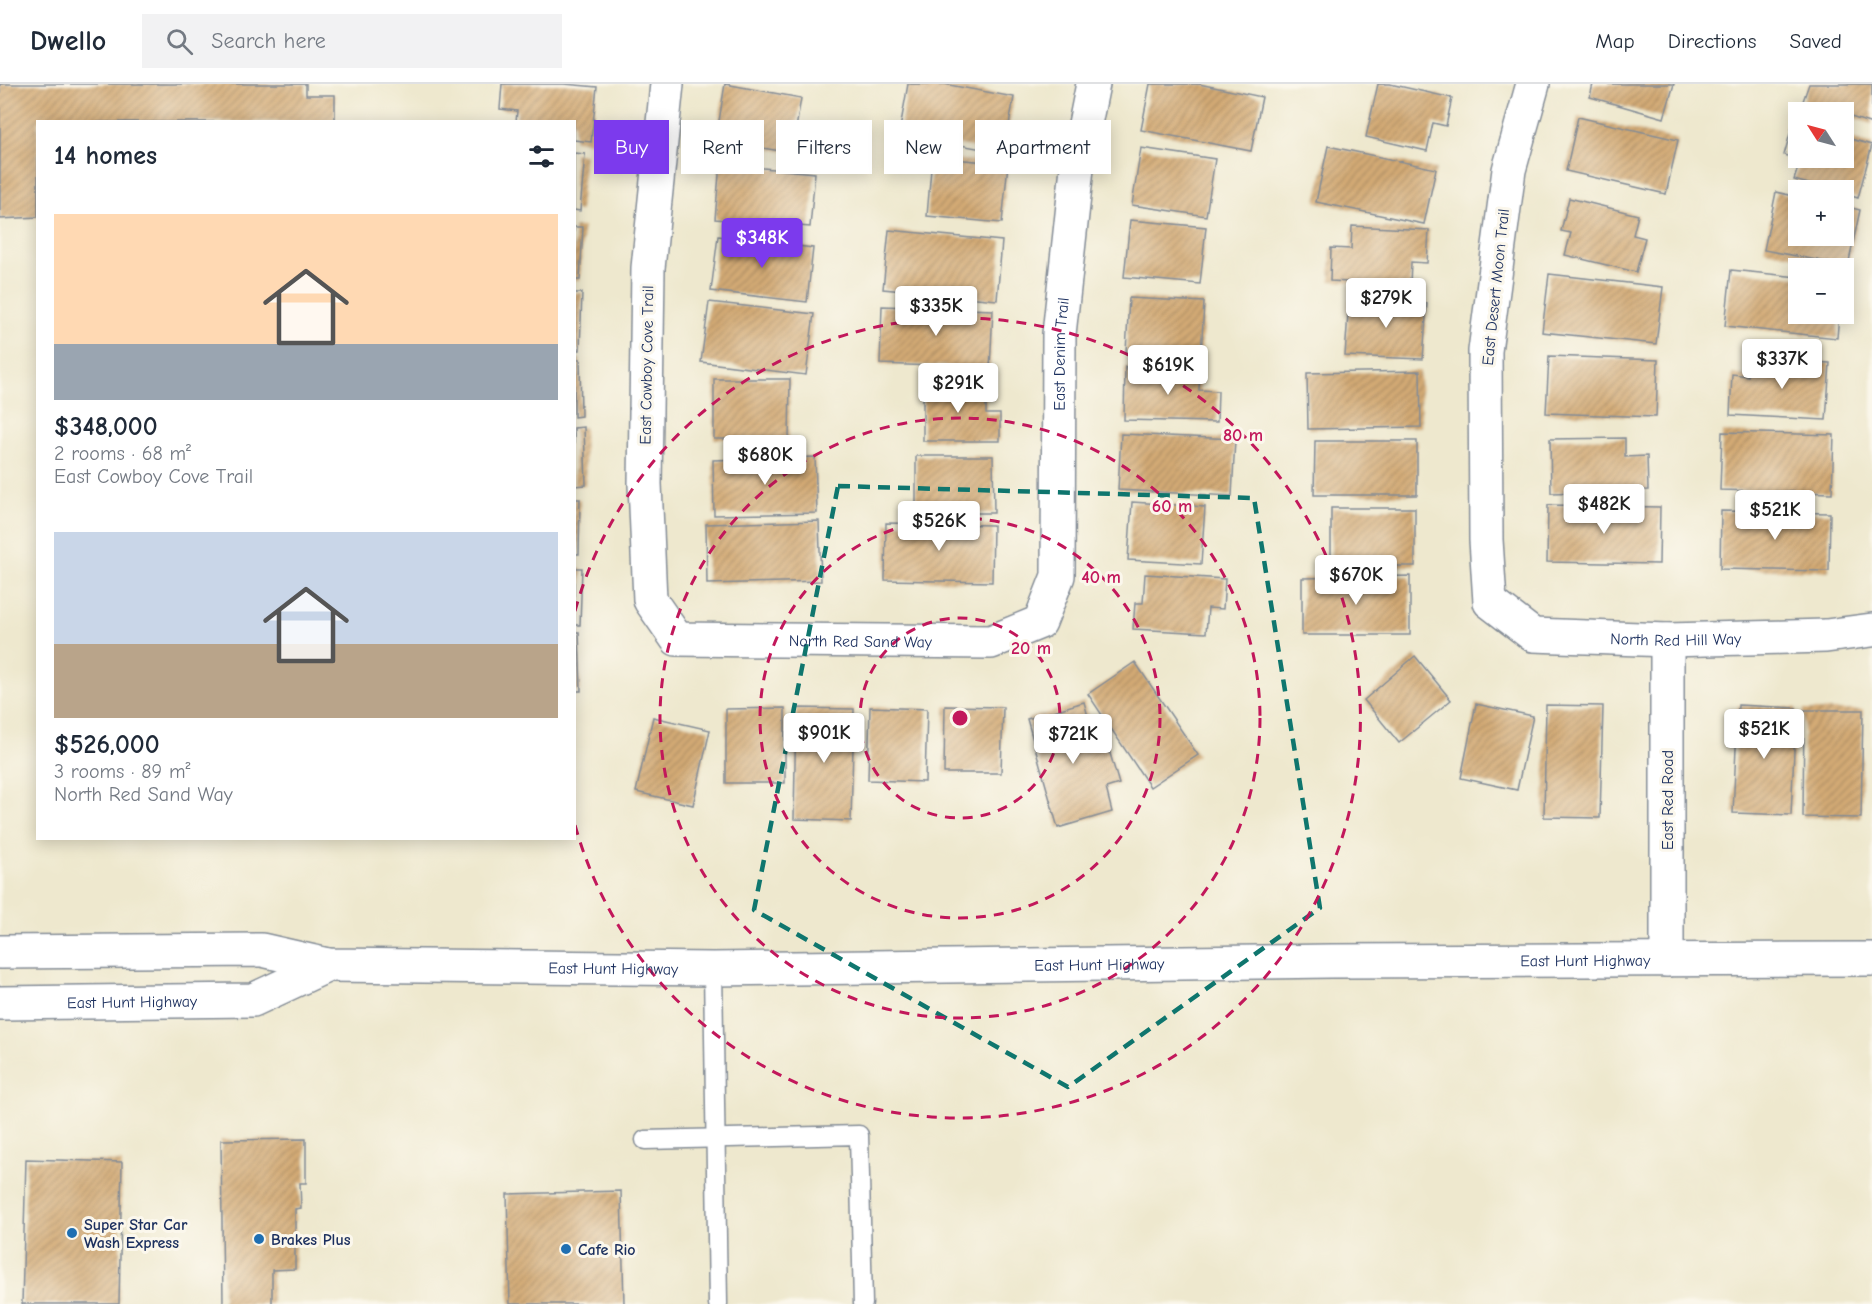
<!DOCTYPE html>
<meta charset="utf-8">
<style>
:root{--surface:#fff;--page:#f2f2f3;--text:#1f2937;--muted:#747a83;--line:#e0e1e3;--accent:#7c3aed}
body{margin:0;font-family:"Comic Neue",sans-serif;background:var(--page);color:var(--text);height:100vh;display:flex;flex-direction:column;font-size:22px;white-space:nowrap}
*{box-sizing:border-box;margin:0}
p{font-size:20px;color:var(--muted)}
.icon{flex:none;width:33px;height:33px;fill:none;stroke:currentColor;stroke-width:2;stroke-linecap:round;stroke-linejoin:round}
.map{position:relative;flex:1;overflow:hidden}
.drawer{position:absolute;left:36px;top:36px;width:540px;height:720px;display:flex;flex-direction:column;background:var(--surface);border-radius:0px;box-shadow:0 3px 15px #0003}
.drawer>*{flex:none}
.hud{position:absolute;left:594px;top:36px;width:570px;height:54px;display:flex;gap:12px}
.needle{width:39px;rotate:306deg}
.fabs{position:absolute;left:1788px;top:18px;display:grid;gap:12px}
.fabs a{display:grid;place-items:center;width:66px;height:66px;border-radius:0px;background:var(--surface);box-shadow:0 3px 15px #0003;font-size:30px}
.price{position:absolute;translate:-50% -51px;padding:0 14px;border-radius:6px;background:#fff;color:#222;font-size:20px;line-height:39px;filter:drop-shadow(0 2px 3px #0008)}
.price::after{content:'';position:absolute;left:50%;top:36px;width:18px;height:14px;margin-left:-9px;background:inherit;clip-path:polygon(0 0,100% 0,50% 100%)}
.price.active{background:var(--accent);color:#fff}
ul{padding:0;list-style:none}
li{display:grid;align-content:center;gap:12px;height:318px;padding:0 18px}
li span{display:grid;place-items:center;height:186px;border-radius:0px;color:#555}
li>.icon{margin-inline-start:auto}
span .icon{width:108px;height:108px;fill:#fffc;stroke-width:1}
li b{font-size:26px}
h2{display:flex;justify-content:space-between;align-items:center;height:72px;padding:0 18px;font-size:26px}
.tag{padding:0 21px;border-radius:0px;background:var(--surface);box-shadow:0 3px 15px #0003;font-size:21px;line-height:54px}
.tag.active{background:var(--accent);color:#fff}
header{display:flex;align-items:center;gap:36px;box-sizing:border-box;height:84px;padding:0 30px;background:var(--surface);border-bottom:2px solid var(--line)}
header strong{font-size:28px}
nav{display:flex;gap:33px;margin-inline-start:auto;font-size:21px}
.search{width:420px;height:54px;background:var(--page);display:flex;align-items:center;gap:15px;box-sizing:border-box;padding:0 21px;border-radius:0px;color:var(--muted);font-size:22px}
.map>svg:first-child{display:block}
.building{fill:url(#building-hatch)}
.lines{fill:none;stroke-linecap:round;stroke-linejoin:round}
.service-casing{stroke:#848c96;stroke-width:21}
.minor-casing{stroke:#848c96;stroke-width:36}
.primary-casing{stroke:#848c96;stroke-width:36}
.service{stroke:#fff;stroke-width:18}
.minor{stroke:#fff;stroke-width:33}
.primary{stroke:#fff;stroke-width:33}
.marked{fill:none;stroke:#0f766e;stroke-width:4.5;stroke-dasharray:12 8;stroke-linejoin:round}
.ring{fill:none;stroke:#c2185b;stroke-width:3;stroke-dasharray:10 8}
.poi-dot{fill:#1f6fb2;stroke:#fbf7ec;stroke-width:2}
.labels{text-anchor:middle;stroke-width:6;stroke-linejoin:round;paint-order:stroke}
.street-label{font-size:16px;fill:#1b2f5e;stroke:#fbf7ec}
.poi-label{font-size:16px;font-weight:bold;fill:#1b2f5e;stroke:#fbf7ec;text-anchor:start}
.centre{fill:#c2185b;stroke:#fbf7ec;stroke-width:3}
.ring-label{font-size:18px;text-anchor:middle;font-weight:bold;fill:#c2185b;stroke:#fbf7ec;stroke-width:6;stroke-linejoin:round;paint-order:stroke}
</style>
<header>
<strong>Dwello</strong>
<div class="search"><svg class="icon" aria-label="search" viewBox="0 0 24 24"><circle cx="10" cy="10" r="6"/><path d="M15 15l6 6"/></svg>Search here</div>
<nav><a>Map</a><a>Directions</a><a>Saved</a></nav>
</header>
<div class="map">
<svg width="1872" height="1220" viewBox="0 0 1872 1220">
<defs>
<pattern id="building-hatch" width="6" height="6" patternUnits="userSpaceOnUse" patternTransform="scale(1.5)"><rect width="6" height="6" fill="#d3aa75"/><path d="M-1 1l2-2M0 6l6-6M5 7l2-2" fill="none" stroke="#aa8b63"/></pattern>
</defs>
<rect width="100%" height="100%" fill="#fbf7ec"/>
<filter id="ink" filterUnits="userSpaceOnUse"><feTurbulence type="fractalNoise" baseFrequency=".0167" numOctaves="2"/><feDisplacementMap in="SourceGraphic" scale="12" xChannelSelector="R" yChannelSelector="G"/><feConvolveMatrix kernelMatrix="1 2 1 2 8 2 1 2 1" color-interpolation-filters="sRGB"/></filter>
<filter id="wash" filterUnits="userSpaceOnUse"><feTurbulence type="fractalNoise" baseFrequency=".008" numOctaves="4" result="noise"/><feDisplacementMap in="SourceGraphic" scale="24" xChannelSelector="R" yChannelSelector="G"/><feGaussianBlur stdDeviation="1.35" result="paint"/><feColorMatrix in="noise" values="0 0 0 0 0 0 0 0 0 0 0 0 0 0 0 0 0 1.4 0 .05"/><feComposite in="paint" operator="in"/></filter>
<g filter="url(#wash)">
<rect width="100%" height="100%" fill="#eee8ce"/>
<g id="blocks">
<g class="building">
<polygon points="0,0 306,0 306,11 335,11 335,38 38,38 38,133 0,135"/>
<polygon points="502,0 564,0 597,3 591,58 574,56 574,38 516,38 517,27 500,25"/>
<polygon points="725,0 801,14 792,69 716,56"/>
<polygon points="908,0 944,0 1014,13 1004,69 899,50"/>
<polygon points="1150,0 1199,0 1262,13 1251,67 1141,46"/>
<polygon points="1378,0 1390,0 1452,14 1446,42 1433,39 1427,67 1366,53"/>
<polygon points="1593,0 1674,0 1664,34 1590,13"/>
<polygon points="1809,0 1872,0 1872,40 1803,17"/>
<polygon points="1578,33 1678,56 1666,110 1566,87"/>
<polygon points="1793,39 1798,40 1798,75 1784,71"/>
<polygon points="1844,53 1872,61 1858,114 1844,110 1844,106 1831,106 1794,96 1801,74 1844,74"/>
<polygon points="1328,62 1436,85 1424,140 1316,118"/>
<polygon points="1141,64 1215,75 1206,132 1132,121"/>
<polygon points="574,69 585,70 580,127 574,126"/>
<polygon points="932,73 1008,80 1002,139 927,132"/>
<polygon points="720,80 815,89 810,143 715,135"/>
<polygon points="1776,108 1798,113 1798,152 1844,152 1844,122 1860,126 1848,182 1764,166"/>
<polygon points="1569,114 1638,131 1633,151 1645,154 1636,188 1565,171 1571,149 1561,147"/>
<polygon points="1130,136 1206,143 1200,200 1124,193"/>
<polygon points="1352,142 1429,146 1427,179 1411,178 1410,201 1330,197 1331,164 1351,165"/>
<polygon points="574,143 583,143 580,196 574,196"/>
<polygon points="889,146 1002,157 997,216 883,205"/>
<polygon points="718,152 813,164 807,218 711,207"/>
<polygon points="1731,186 1798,193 1798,230 1839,230 1837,254 1725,242"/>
<polygon points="1549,190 1663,203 1656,260 1542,248"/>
<polygon points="574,209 582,209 580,266 574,266"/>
<polygon points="1129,214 1204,218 1201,273 1126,268"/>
<polygon points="1349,215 1427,219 1423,275 1345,272"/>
<polygon points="709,218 814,230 806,291 701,278"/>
<polygon points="882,222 993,226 990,284 880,280"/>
<polygon points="1549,272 1658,276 1656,333 1546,329"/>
<polygon points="574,275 580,275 581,332 574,333"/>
<polygon points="1749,275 1830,279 1826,336 1730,331 1732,290 1748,292"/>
<polygon points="1125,283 1200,284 1199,306 1218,307 1217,338 1124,336"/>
<polygon points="1420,287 1421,343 1308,345 1307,289"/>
<polygon points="714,295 790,295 789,355 714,355"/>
<polygon points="986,300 986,330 1000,330 1000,357 923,357 923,301"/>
<polygon points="584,343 586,401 574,402 574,344"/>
<polygon points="1722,348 1834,351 1832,409 1720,406"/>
<polygon points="1121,350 1235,355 1232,412 1118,406"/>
<polygon points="1625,354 1625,373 1647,372 1648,406 1551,409 1550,355"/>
<polygon points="1315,357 1417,357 1417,411 1314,411"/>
<polygon points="916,372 993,372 994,429 916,429"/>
<polygon points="815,373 817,429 714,431 713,376"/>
<polygon points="574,415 580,415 579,470 574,470"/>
<polygon points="1132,418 1205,423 1201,480 1128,476"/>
<polygon points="1548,421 1660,423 1659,480 1547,478"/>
<rect x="1331" y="424" width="84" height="58"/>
<polygon points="1721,427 1830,429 1829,487 1720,485"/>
<polygon points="819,437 821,497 707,500 706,440"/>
<polygon points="886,439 993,441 992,498 885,496"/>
<polygon points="574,484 582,484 580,541 574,541"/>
<polygon points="1145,490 1225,495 1223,525 1208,524 1206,549 1133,545 1135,519 1143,519"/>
<polygon points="1410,492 1410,551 1302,551 1302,494"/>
<polygon points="574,548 579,548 581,607 574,607"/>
<polygon points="1415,572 1451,616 1399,659 1364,616"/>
<polygon points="1135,578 1198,671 1150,703 1088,610"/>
<polygon points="1084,618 1096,661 1107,659 1119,700 1106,704 1112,728 1058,744 1027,635"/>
<polygon points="1476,620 1533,632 1517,706 1461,694"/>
<polygon points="1546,621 1603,622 1600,734 1544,733"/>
<polygon points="1738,621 1796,624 1791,731 1733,729"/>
<polygon points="945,622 1003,623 1001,689 944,689"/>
<polygon points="870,623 927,625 925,698 868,696"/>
<polygon points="785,624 785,699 726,699 726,625"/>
<polygon points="796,624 854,625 851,737 794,735"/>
<polygon points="1804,626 1863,626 1861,734 1803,733"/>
<polygon points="653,633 710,646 693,721 636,708"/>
<polygon points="306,1055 306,1099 300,1099 301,1124 295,1125 295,1185 272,1186 272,1220 223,1220 221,1056"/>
<polygon points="26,1075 122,1078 119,1220 22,1220"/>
<polygon points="621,1107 624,1220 510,1220 507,1110"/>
</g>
</g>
</g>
<g filter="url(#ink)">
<use href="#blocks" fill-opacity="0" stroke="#848c96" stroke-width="1.5"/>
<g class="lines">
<g class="service-casing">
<g id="service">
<polyline points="713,885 718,1220"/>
<polyline points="645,1056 859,1051 863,1220"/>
</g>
</g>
<g class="minor-casing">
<g id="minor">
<path id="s1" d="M667 0 648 184 645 400 650 516 677 555 991 558 1040 538 1058 492 1059 250 1078 75 1093 0"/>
<path id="s2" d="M1533 0 1509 86 1485 267 1486 456 1490 518 1533 551 1667 556 1826 552 1872 546"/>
<polyline points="1667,556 1667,876"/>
</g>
</g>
<g class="primary-casing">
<g id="primary">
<path id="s3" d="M0 868 262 866 328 881 713 885 1331 877 1872 875"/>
<path id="s4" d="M0 919 253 916 328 881"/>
</g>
</g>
<use href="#service" class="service"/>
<use href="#minor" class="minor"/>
<use href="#primary" class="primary"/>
</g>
</g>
<path class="marked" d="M838 402 1254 414 1320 824 1068 1003 754 826Z"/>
<g class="ring">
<circle cx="960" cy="634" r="100"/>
<circle cx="960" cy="634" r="200"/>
<circle cx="960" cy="634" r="300"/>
<path d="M575 527A400 400 0 1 1 575 741"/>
</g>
<g class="poi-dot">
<circle cx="72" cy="1149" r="6"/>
<circle cx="259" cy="1155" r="6"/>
<circle cx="566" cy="1165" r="6"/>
</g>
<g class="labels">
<g class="street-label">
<text transform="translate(1495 203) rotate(-84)" y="6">East Desert Moon Trail</text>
<text dy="6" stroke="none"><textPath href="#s1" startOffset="1203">East Denim Trail</textPath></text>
<text transform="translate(646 281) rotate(-89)" y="6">East Cowboy Cove Trail</text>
<text dy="6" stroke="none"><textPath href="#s2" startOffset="720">North Red Hill Way</textPath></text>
<text dy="6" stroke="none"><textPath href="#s1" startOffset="748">North Red Sand Way</textPath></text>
<text transform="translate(1667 716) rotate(-90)" y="6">East Red Road</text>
<text dy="6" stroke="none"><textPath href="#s3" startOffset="1587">East Hunt Highway</textPath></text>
<text dy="6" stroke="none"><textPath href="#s3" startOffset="1101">East Hunt Highway</textPath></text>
<text dy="6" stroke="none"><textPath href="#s3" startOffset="615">East Hunt Highway</textPath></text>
<text dy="6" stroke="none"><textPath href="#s4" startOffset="132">East Hunt Highway</textPath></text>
</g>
<g class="poi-label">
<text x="84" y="1146">Super Star Car<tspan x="84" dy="18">Wash Express</tspan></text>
<text x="271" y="1161">Brakes Plus</text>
<text x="578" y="1171">Cafe Rio</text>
</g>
</g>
<circle cx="960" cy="634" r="9" class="centre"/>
<g class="ring-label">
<text x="1243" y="357">80 m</text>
<text x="1172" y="428">60 m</text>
<text x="1101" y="499">40 m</text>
<text x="1031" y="570">20 m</text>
</g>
</svg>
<div class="fabs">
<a><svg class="needle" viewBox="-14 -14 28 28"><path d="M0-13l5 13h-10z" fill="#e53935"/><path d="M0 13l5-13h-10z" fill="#747a83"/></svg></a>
<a>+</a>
<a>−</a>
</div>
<b class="price active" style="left:762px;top:185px">$348K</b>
<b class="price" style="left:1386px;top:245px">$279K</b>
<b class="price" style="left:936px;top:253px">$335K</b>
<b class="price" style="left:1782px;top:306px">$337K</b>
<b class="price" style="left:1168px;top:312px">$619K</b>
<b class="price" style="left:958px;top:330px">$291K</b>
<b class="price" style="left:765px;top:402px">$680K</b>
<b class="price" style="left:1604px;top:451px">$482K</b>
<b class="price" style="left:1775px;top:457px">$521K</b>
<b class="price" style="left:939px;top:468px">$526K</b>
<b class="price" style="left:1356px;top:522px">$670K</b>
<b class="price" style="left:1764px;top:676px">$521K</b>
<b class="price" style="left:824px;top:680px">$901K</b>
<b class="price" style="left:1073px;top:681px">$721K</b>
<div class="hud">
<a class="tag active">Buy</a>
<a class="tag">Rent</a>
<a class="tag">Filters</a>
<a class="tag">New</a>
<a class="tag">Apartment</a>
</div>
<section class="drawer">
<h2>14 homes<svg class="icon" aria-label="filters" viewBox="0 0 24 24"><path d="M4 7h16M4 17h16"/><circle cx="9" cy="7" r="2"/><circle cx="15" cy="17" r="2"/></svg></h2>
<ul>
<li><span style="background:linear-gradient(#ffd9b3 70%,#9aa5b1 0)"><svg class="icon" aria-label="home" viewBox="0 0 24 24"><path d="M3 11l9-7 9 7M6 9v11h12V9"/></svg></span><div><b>$348,000</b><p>2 rooms · 68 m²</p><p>East Cowboy Cove Trail</p></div></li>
<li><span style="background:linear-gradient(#c9d6e8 60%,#b9a48a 0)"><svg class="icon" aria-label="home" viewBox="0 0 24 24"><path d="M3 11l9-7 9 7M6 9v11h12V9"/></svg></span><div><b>$526,000</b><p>3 rooms · 89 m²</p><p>North Red Sand Way</p></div></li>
</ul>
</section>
</div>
